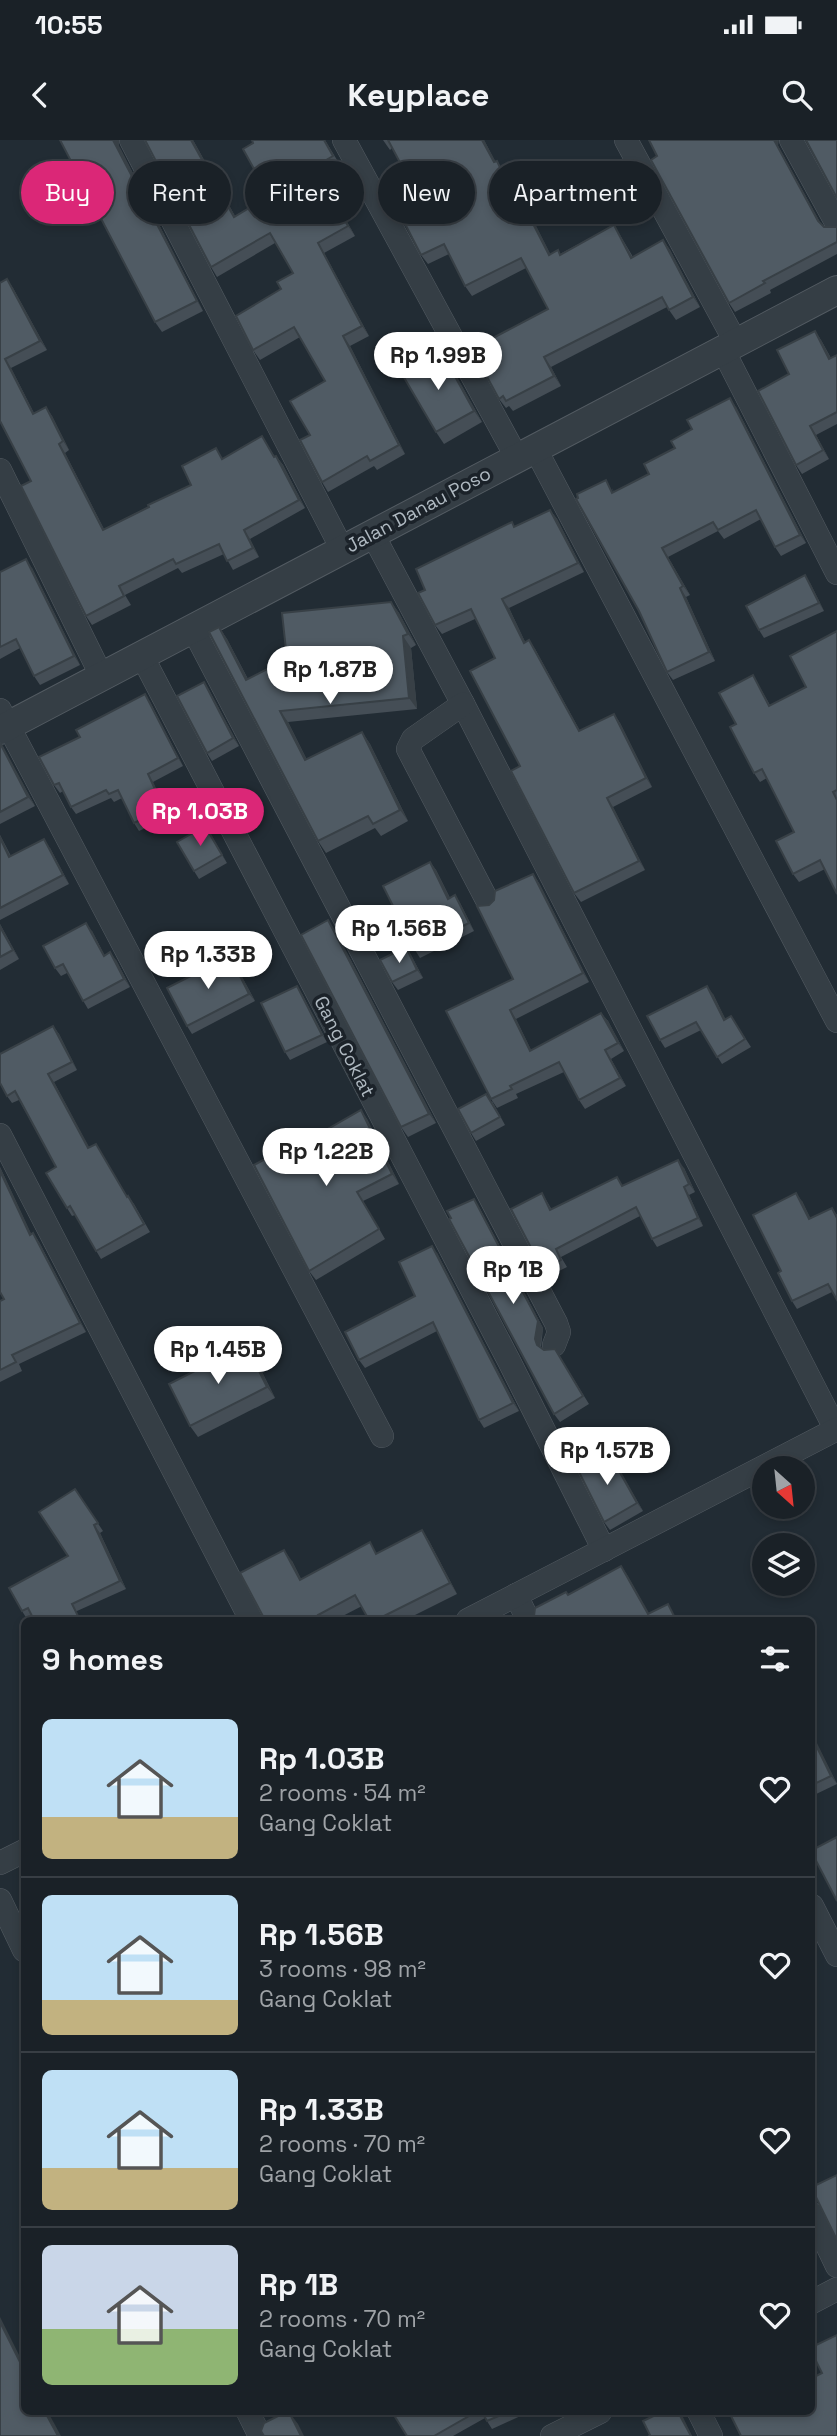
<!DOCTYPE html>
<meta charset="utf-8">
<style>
:root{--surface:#1a2127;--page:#272e33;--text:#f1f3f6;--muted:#9fa3a7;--line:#383e44;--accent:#db2777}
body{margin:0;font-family:"Space Grotesk",sans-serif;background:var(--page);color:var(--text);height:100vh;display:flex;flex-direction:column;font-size:26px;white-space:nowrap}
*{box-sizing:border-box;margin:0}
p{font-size:23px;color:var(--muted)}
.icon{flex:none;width:38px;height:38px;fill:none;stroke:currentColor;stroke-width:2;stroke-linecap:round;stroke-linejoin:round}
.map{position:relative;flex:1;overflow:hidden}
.sheet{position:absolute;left:21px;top:1477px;width:794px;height:798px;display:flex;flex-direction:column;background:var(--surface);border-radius:10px;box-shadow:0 4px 10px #0003,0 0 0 2px var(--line)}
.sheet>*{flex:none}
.top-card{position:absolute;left:21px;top:21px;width:796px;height:63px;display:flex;gap:14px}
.needle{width:46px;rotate:153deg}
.fabs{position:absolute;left:752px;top:1316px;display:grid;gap:14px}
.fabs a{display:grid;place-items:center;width:63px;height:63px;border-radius:50%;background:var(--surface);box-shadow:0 4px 10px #0003,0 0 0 2px var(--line);font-size:35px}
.price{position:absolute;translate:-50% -60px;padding:0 16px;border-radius:24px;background:#fff;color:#222;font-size:23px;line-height:46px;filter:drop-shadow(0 2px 4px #0008)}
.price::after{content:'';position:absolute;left:50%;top:42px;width:21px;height:16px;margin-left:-10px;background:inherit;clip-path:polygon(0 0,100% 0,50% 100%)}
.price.on{background:var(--accent);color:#fff}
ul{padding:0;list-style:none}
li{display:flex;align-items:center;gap:21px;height:175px;padding:0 21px}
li+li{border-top:2px solid var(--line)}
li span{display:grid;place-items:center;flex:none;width:196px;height:140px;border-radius:10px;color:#555}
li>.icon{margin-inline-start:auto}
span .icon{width:84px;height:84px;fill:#fffc;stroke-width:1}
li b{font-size:30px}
h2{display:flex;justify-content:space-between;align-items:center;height:84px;padding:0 21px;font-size:30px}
.chip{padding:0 24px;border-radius:32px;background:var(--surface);box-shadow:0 4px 10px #0003,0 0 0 2px var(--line);font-size:24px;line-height:63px}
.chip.on{background:var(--accent);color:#fff}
.status{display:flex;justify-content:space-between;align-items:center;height:49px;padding:0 35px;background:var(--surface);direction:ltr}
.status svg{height:19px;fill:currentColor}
header{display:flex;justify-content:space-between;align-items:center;height:91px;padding:0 21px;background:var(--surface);font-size:32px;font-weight:700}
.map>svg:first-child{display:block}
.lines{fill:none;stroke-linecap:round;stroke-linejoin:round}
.minor-casing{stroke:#535b62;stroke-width:24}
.tertiary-casing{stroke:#535b62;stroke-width:30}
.minor{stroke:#353e45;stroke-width:23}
.tertiary{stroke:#353e45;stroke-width:28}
.wall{fill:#454e56}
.shaded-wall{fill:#384046}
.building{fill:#505b64;stroke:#384046;stroke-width:2}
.labels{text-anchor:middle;stroke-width:7;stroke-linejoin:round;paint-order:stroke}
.street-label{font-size:19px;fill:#afb9c1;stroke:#1b2229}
</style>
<div class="status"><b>10:55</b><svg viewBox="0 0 49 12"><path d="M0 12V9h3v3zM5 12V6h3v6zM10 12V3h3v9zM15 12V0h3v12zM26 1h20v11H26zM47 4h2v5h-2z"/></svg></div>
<header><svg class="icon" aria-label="back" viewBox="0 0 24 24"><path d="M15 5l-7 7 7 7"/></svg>Keyplace<svg class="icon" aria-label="search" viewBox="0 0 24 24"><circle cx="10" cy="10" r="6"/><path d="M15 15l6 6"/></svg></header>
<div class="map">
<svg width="837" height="2296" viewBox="0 0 837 2296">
<rect width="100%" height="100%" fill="#222c34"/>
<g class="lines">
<g class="minor-casing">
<g id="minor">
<polyline points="131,0 342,409"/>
<polyline points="344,0 517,318"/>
<polyline points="626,0 736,203"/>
<polyline points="791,0 837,84"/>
<polyline points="723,210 837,433"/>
<polyline points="535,308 837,881"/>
<polyline points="0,330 101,535"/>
<polyline points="372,393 463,564 836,1290"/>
<polyline points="192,487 556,1183 559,1192 554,1205"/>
<polyline points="141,514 509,1221 604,1410"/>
<polyline points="463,564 413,599 408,609 488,762"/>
<polyline points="0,570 382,1296"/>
<polyline points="0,995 251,1480"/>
<polyline points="516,1455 528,1480"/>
<polyline points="468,1480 837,1289"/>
<polyline points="0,1723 24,1711"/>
<polyline points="0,1760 24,1810"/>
<polyline points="812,1766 837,1815"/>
<polyline points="812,2074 837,2126"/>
<polyline points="812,2162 837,2149"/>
<polyline points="248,2272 260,2296"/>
<polyline points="699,2272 711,2296"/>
<polyline points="552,2296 600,2272"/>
</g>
</g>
<g class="tertiary-casing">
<polyline id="tertiary" points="0,590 837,150"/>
</g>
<use href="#minor" class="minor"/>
<use href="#tertiary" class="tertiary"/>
</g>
<g class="wall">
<polygon points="193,0 235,76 269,56 252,0 325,0 340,25 321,36 355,96 324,113 369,196 350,206 405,314 377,330 374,326 328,352 322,342 310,295 325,241 300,197 260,220 253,210 281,149 293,133 275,103 217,137 211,127"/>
<polygon points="383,0 484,0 495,21 503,30 524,74 534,82 550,114 560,114 614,85 620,95 633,117 663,100 670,110 700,167 676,180 667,167 551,227 561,246 513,271 509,266 506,268 499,259 548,169 526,128 472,156 465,146 449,114 428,124 421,115 419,58 392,8 390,10"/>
<polygon points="119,6 203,171 162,192 155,182"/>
<polygon points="778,6 821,84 824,87 837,87 837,114 770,150 771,153 735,172 729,163 657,16"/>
<polygon points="7,139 13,148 47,210 11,228 34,273 46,267 52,276 69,310 65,313 104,389 191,345 223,319 262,296 275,317 276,316 283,325 305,368 250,399 259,417 233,430 224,414 182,433 178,428 125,455 131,465 92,485 86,476 31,341 0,281"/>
<polygon points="815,191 821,200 831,218 837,215 837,284 816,295 829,319 802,334 796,325 789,234"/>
<polygon points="441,211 449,223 482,282 444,304 436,292"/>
<polygon points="736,267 806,403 781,416 775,407 761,379 724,399 718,391 668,417 690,455 686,457 715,521 673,540 667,532 612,348 614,352 649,334 675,308"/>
<polygon points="550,370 557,379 584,432 509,468 525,502 535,509 580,591 614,574 620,583 652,647 613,667 645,730 581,762 574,753 520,626 495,518 475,479 442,494 435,485 425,450 515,386"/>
<polygon points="32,428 80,525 40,545 34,536 20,508 0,519 0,432"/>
<polygon points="810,443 824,471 764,498 759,490"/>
<polygon points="391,462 399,473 416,505 411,508 417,569 288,582 307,620 362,592 370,604 408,681 381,696 375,688 326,713 318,701 219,487 227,499 248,539 287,519"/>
<polygon points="837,491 837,754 825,729 799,742 793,734 794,692 767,638 760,642 754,633 736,584 753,535 758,544 770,565 806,547"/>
<polygon points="204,542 209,550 239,606 212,621 207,613"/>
<polygon points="145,554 150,562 183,626 153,642 169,677 139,691 134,683 122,658 114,662 111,658 76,674 71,667 63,651 60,653 54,645 80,597"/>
<polygon points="0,602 35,666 0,684"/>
<polygon points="205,686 227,723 199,739 194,731"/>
<polygon points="0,695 11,716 50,708 69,744 0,780"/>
<polygon points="430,722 436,730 450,758 455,755 460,763 474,791 420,818 415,810"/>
<polygon points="533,734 539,743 589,842 516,879 531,910 601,873 608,881 624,911 611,919 626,946 585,969 579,960 564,932 516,954 518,958 497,968 491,959 513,839 489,765"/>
<polygon points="0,784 19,819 0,830"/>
<polygon points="335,790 436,983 408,997 401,987"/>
<polygon points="92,791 105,816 116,820 130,847 88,869 67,833 61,836 55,828"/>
<polygon points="406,807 411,815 423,838 398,850 392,842"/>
<polygon points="230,816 235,824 255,861 192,894 187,886"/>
<polygon points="302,854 327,902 290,920 285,912"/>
<polygon points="713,854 725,879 731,876 751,907 722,924 701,890 665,908 660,900"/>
<polygon points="53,886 59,894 77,930 54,942 89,1008 96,1004 127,1056 128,1056 134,1064 150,1092 101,1119 75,1075 72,1076 67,1068 56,1027 19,960 12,963 7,956"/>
<polygon points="492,961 505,985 476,1001 471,993"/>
<polygon points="361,970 367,979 399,1044 363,1061 385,1099 316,1140 309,1131 291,1010"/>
<polygon points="0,1027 31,1094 33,1093 39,1102 86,1192 19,1224 22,1231 0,1242 0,1161 4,1159 0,1152"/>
<polygon points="684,1028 695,1052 689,1055 703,1086 657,1107 652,1099 640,1076 561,1117 567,1127 547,1137 542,1129 542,1053 552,1070 623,1045"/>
<polygon points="802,1061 810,1078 832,1068 837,1075 837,1160 832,1152 797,1169 792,1161 781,1131"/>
<polygon points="479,1067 543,1188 541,1208 560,1217 589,1264 560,1282 554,1274"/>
<polygon points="437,1113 519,1271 484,1288 479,1280 437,1191 365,1228 359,1220 415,1156"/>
<polygon points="254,1216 275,1258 198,1297 190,1286"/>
<polygon points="609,1313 643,1371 610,1390 604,1382"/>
<polygon points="75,1349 103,1391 100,1393 126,1449 77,1471 32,1477 27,1479 22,1471 68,1416"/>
<polygon points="422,1390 429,1401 457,1454 405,1480 369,1480 362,1466 335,1480 265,1480 292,1421 301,1439 378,1413"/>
<polygon points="812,1595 837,1644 812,1656"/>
<polygon points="392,2272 526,2272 527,2273 492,2289 485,2278 453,2296 407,2296"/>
</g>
<g class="shaded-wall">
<polygon points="113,0 119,0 119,6 203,171 197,161"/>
<polygon points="191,0 193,0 241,87 234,77"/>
<polygon points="482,0 484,0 501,32 494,22"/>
<polygon points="774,0 779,0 778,6 825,91 818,81"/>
<polygon points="497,21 503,30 529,84 522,75"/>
<polygon points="314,27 321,36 355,96 348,86"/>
<polygon points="527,72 534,82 556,125 549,115"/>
<polygon points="614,85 620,95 638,128 631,118"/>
<polygon points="663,100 670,110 700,167 693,157"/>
<polygon points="318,103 324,113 369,196 362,186"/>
<polygon points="7,139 13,148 47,210 40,201"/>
<polygon points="815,191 821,200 836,228 829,219"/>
<polygon points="343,196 350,206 405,314 399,305"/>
<polygon points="441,211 449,223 482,282 474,271"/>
<polygon points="544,217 551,227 561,246 554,236"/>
<polygon points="5,219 11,228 39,283 33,274"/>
<polygon points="730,258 736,267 806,403 800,395"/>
<polygon points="46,267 52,276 69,310 63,301"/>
<polygon points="810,286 816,295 829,319 823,310"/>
<polygon points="59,304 65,313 109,399 103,390"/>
<polygon points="276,316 283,325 305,368 299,360"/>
<polygon points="550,370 557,379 584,432 578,423"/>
<polygon points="244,390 250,399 259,417 253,408"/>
<polygon points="662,408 668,417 690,455 683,446"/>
<polygon points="26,419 32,428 80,525 74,516"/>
<polygon points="805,435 810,443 824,471 819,463"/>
<polygon points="680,448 686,457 715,521 709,512"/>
<polygon points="502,459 509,468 530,512 524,503"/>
<polygon points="391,462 399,473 416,505 408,494"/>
<polygon points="219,487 227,499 254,551 246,540"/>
<polygon points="403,496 411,508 417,569 409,558"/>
<polygon points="529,500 535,509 585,600 579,591"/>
<polygon points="204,542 209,550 239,606 233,598"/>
<polygon points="145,554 150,562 183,626 178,618"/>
<polygon points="280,571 288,582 313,632 305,620"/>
<polygon points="614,574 620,583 652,647 646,638"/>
<polygon points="362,592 370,604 408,681 400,670"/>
<polygon points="0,602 3,606 35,666 28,657"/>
<polygon points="148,634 153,642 169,677 164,669"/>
<polygon points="607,658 613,667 645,730 639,721"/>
<polygon points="205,686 211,694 227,723 222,715"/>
<polygon points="0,695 15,726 9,717 0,698"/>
<polygon points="44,699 50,708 69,744 63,735"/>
<polygon points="430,722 436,730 454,766 448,759"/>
<polygon points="533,734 539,743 589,842 583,833"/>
<polygon points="455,755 460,763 474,791 469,783"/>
<polygon points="328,780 335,790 436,983 429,974"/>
<polygon points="86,783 92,791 109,824 104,816"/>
<polygon points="0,784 19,819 13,810 0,787"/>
<polygon points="406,807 411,815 423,838 417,830"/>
<polygon points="110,812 116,820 130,847 124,839"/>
<polygon points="230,816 235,824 255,861 249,854"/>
<polygon points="297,846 302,854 327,902 322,895"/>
<polygon points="707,846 713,854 730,888 724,880"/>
<polygon points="510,870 516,879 536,920 530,911"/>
<polygon points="601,873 608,881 624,911 618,903"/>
<polygon points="53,886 59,894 77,930 72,922"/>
<polygon points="605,910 611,919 626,946 620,938"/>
<polygon points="48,934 54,942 94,1016 88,1008"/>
<polygon points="361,970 367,979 399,1044 392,1034"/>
<polygon points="678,1020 684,1028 695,1052 689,1044"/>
<polygon points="0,1027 36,1104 30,1095 0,1031"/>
<polygon points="684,1047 689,1055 703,1086 698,1078"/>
<polygon points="796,1053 802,1061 815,1087 809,1079"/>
<polygon points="474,1059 479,1067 543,1188 540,1207 543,1213 537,1205"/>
<polygon points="33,1093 39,1102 86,1192 80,1183"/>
<polygon points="432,1106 437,1113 519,1271 513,1263"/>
<polygon points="246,1205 254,1216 275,1258 267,1247"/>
<polygon points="609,1313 615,1321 643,1371 637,1363"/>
<polygon points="94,1385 100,1393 126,1449 120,1441"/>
<polygon points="422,1390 429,1401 457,1454 450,1443"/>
<polygon points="284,1410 292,1421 307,1451 300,1440"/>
<polygon points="621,1426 628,1436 653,1480 648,1474"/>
<polygon points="812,1595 814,1597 837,1644 831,1636 812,1597"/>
<polygon points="0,2177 24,2225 24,2230 0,2182"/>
<polygon points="45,2272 48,2272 61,2296 58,2296"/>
<polygon points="289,2272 298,2284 304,2296 301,2296"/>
<polygon points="678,2272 681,2273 692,2296 691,2296"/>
</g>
<g class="building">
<polygon points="60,0 113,0 197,161 155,182"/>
<polygon points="145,0 191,0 234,77 269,56 243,9 253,3 252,0 324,0 333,16 314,27 348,86 318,103 362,186 343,196 399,305 370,321 367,316 322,342 300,300 310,295 290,261 325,241 294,187 253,210 236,176 281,149 277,142 293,133 270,93 211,127"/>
<polygon points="388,0 482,0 494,22 497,21 522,75 527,72 549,115 558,110 560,115 614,85 631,118 663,100 693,157 669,170 662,157 544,217 554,236 506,261 503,256 499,259 472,209 548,169 521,118 465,146 444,104 421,115 397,68 419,58"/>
<polygon points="649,0 774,0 818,81 824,87 837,87 837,102 763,141 765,143 729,163 651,20 657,16"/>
<polygon points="806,0 837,0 837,58"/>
<polygon points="7,139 40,201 5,219 33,274 46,267 63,301 59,304 103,390 149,367 148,365 191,345 182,326 216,308 222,319 262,296 274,317 276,316 299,360 244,390 253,408 227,421 219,404 176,424 173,419 119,446 124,456 86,476 21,346 31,341 0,281 0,143"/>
<polygon points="815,191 829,219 837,215 837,272 810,286 823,310 796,325 758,251 789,234 777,210"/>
<polygon points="441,211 474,271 436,292 402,234"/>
<polygon points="730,258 800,395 775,407 756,370 718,390 713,382 662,408 683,446 680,448 709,512 667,532 639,471 576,359 578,358 577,354 606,340 612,353 649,334 644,324 675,308 671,301 692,289 687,280"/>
<polygon points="550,370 578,423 502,459 524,503 529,500 579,591 614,574 646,638 607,658 639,721 574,753 511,631 520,626 470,531 495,518 471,469 435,485 418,453 425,450 416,429 512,382 514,387"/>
<polygon points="26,419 74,516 34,536 16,499 0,507 0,432"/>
<polygon points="805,435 819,463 759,490 746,466"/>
<polygon points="391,462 408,494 403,496 409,558 280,571 305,620 362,592 400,670 373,684 368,676 318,701 209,492 219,487 246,540 287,519 282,473"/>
<polygon points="837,491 837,650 833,652 837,660 837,754 820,720 793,734 776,701 794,692 762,629 754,633 730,587 736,584 719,553 753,535 769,566 806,547 790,516"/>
<polygon points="204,542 233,598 207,613 177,556"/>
<polygon points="145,554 178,618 148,634 164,669 134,683 118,650 109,654 106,650 71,667 59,643 54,645 39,617 80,597 76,590"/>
<polygon points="0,603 28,657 0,672"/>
<polygon points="205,686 222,715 194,731 177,702"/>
<polygon points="0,698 9,717 44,699 63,735 0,768"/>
<polygon points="430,722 448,759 455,755 469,783 415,810 383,746"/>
<polygon points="533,734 583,833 510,870 530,911 601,873 618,903 605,910 620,938 579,960 559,922 510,946 512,949 491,959 446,871 513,839 477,766 489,765 494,760 495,751"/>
<polygon points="328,780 429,974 401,987 301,795"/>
<polygon points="86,783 104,816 110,812 124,839 83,861 63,824 55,828 43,806"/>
<polygon points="0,787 13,810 0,817"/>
<polygon points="406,807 417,830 392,842 380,820"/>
<polygon points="230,816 249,854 187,886 167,848"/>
<polygon points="297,846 322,895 285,912 261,863"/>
<polygon points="707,846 724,880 731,876 745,899 717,917 696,882 660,900 647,876"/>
<polygon points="53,886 72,922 48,934 88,1008 96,1004 127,1057 128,1056 144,1084 96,1111 70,1066 67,1068 46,1033 56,1027 15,951 7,956 0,943 0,914"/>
<polygon points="486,954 500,977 471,993 458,969"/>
<polygon points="361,970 392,1034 357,1052 379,1089 309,1131 254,1025 289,1006 291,1010"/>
<polygon points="678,1020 689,1044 684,1047 698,1078 652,1099 636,1067 556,1109 561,1120 542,1129 511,1069 542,1053 550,1070 617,1037 622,1046"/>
<polygon points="0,1031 30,1095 33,1093 80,1183 12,1215 16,1222 0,1230 0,1161 4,1159 0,1152"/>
<polygon points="796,1053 809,1079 832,1068 837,1078 837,1160 828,1144 792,1161 778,1133 781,1131 753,1075"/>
<polygon points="474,1059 538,1181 535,1199 537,1205 544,1210 555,1209 583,1256 554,1274 449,1079 451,1078 447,1071"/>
<polygon points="432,1106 513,1263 479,1280 433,1182 359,1220 345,1192 415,1156 399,1122"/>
<polygon points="246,1205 267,1247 190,1286 169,1244"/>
<polygon points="609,1313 637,1363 604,1382 578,1330"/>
<polygon points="75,1349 98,1383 94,1385 120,1441 72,1464 80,1480 34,1480 28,1468 22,1471 9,1448 68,1416 39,1372"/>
<polygon points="422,1390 450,1443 376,1480 369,1480 355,1455 318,1475 320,1480 265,1480 240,1433 284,1410 300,1440 370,1402 376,1414"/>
<polygon points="621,1426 648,1474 668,1464 676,1480 536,1480 534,1476 535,1468 566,1452 568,1455"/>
<polygon points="812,1597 831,1636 812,1645"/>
<polygon points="837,1697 837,1761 812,1713 812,1710"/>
<polygon points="837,2035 837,2100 812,2049 812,2047"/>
<polygon points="0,2182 24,2230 24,2272 45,2272 58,2296 0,2296"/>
<polygon points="837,2195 837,2296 741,2296 729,2272 812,2272 812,2238 822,2233 812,2213 812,2207"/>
<polygon points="286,2272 289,2272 301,2296 264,2296 261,2291 264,2283"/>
<polygon points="392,2272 476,2272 434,2296 407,2296"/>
<polygon points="482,2272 508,2272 487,2281"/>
<polygon points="662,2272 678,2272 691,2296 649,2296 650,2295 643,2281"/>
</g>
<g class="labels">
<g class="street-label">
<text transform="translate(418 369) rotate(-28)" y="7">Jalan Danau Poso</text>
<text transform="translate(345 906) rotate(63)" y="7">Gang Coklat</text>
</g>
</g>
</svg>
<div class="fabs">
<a><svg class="needle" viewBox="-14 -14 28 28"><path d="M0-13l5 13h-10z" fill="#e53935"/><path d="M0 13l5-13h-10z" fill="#9fa3a7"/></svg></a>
<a><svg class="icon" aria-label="layers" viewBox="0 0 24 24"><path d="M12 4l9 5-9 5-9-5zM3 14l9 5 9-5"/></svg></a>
</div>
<b class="price" style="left:438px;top:252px">Rp 1.99B</b>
<b class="price" style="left:330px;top:566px">Rp 1.87B</b>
<b class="price on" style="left:200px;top:708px">Rp 1.03B</b>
<b class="price" style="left:399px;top:825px">Rp 1.56B</b>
<b class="price" style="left:208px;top:851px">Rp 1.33B</b>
<b class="price" style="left:326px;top:1048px">Rp 1.22B</b>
<b class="price" style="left:513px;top:1166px">Rp 1B</b>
<b class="price" style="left:218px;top:1246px">Rp 1.45B</b>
<b class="price" style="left:607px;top:1347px">Rp 1.57B</b>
<div class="top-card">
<a class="chip on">Buy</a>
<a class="chip">Rent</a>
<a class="chip">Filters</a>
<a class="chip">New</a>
<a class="chip">Apartment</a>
</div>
<section class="sheet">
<h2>9 homes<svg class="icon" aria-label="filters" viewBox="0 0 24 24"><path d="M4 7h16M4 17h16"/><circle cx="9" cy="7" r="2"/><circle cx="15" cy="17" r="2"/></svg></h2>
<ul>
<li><span style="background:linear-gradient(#bfe0f5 70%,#c2b280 0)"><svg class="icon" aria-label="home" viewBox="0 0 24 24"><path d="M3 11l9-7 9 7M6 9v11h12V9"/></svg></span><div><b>Rp 1.03B</b><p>2 rooms · 54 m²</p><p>Gang Coklat</p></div><svg class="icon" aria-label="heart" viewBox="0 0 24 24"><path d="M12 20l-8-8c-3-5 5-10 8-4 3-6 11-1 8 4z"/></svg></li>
<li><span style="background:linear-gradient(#bfe0f5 75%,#c2b280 0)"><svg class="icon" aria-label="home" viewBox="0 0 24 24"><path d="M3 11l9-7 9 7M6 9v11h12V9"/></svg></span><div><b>Rp 1.56B</b><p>3 rooms · 98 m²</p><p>Gang Coklat</p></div><svg class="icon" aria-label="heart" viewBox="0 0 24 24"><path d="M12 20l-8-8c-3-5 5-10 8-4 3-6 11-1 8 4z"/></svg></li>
<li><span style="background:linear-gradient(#bfe0f5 70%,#c2b280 0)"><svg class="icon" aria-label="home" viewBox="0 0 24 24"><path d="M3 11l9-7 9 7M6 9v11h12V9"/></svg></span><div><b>Rp 1.33B</b><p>2 rooms · 70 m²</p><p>Gang Coklat</p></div><svg class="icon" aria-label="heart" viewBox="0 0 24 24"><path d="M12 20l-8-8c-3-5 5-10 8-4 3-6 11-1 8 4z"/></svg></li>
<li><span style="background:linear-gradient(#c9d6e8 60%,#8fb573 0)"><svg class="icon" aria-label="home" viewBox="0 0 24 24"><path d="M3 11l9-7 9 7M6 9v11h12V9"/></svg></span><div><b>Rp 1B</b><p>2 rooms · 70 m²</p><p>Gang Coklat</p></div><svg class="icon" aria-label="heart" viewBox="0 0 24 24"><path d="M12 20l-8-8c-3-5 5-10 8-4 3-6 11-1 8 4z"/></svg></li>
</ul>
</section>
</div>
